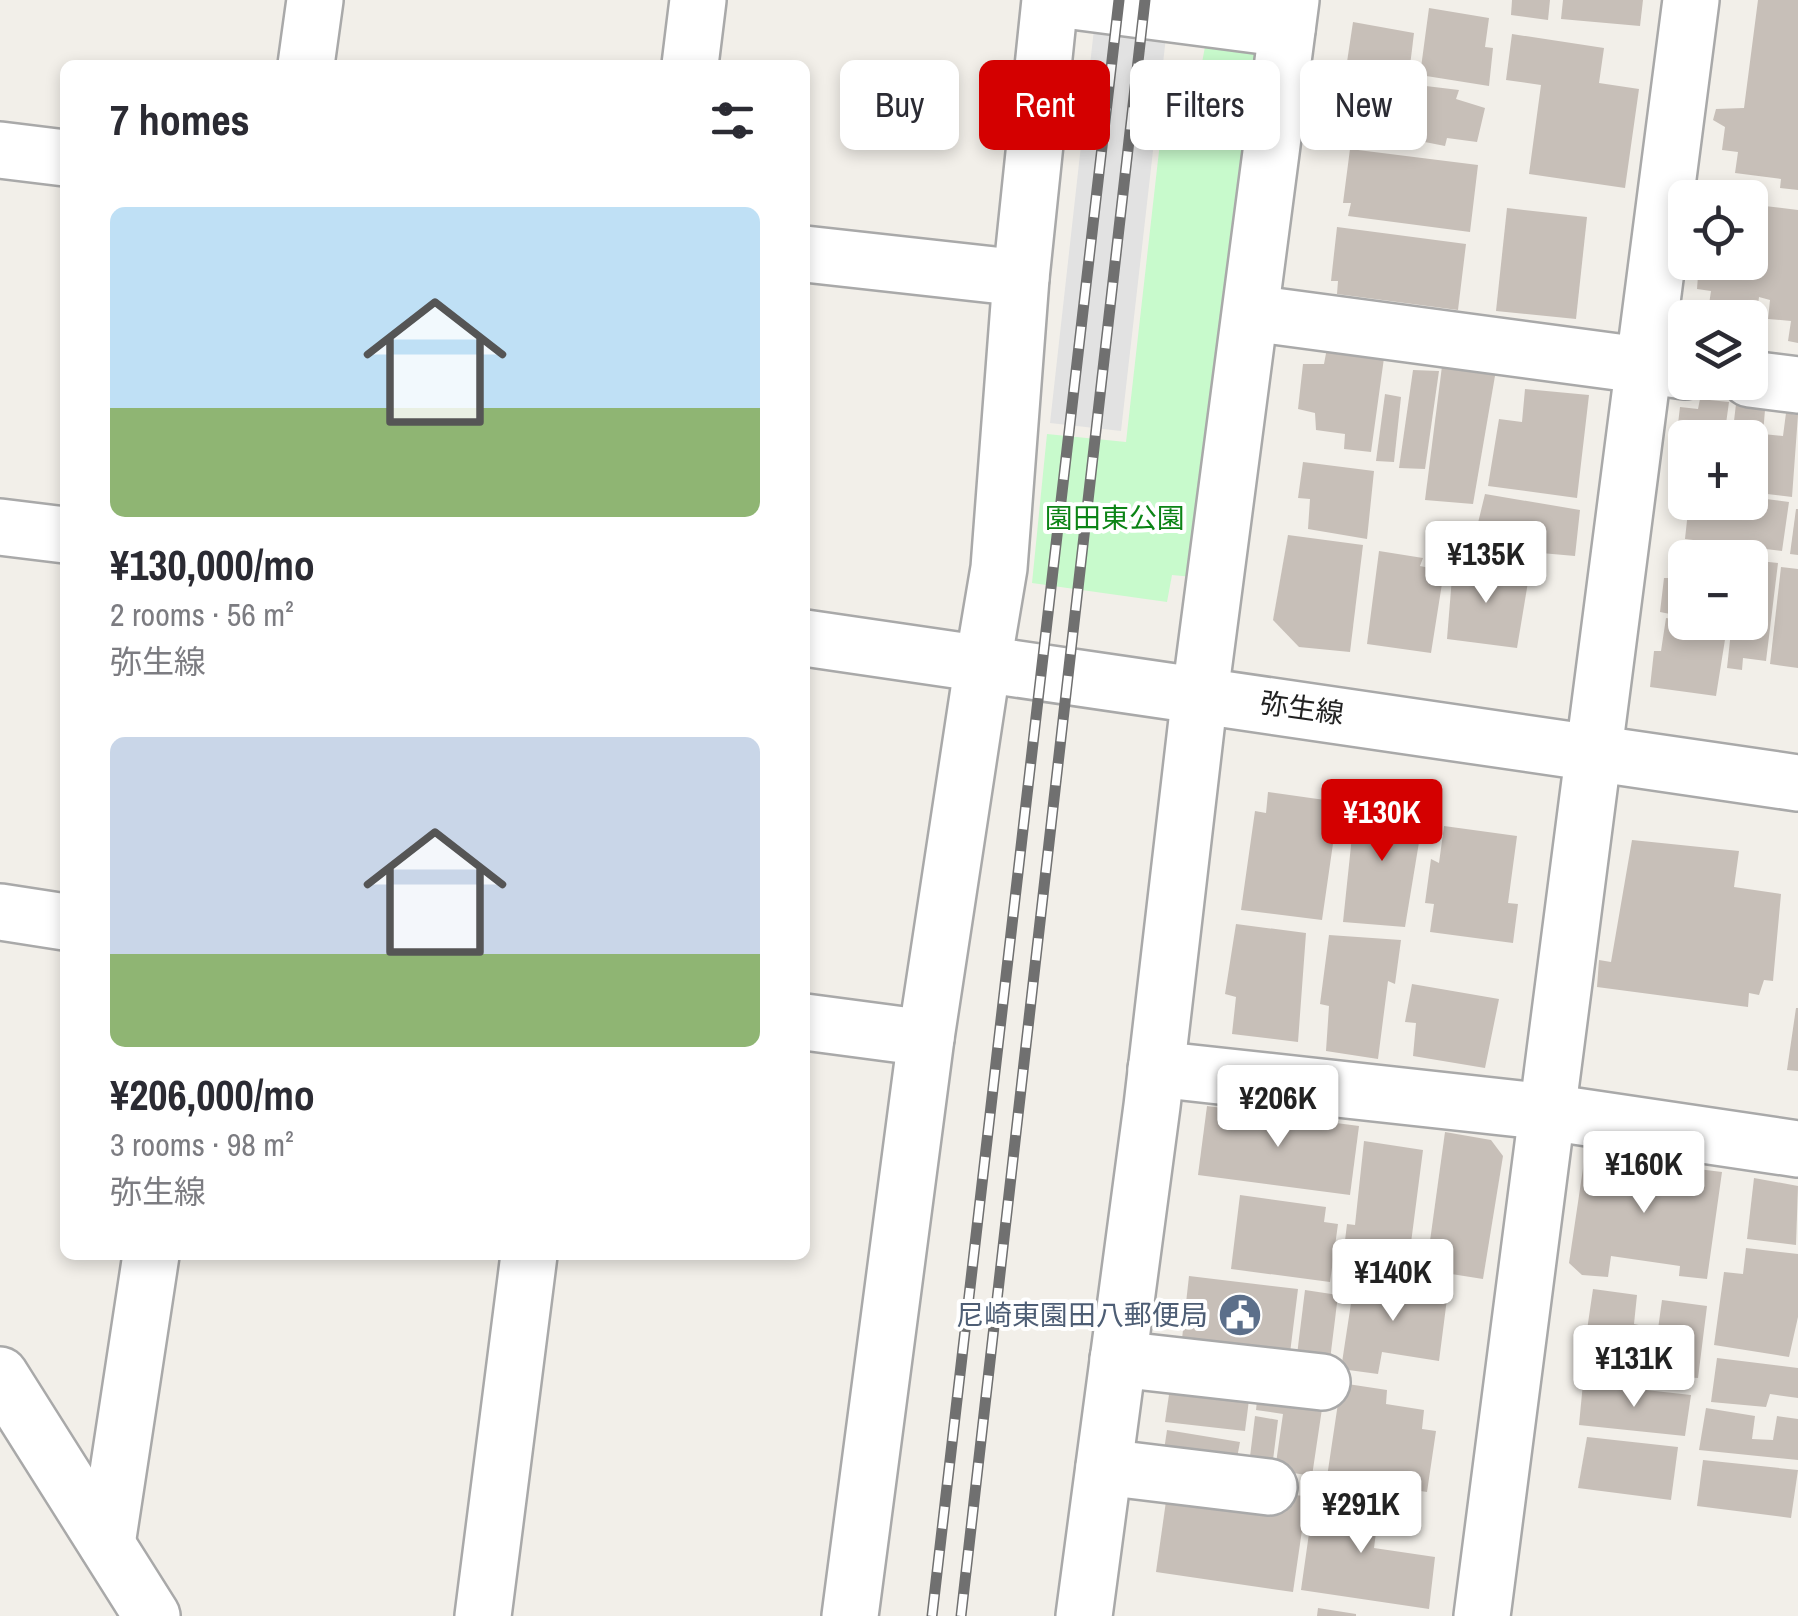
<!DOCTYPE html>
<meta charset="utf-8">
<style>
:root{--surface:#fff;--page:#f7f7f7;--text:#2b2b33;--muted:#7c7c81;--accent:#d40000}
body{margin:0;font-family:"Archivo Narrow","Noto Sans JP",sans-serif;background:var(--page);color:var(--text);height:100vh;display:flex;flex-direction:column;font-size:38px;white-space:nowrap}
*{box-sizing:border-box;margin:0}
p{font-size:32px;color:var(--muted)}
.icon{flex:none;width:55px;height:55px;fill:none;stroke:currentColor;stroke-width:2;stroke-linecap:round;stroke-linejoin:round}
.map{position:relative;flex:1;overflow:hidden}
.drawer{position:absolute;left:60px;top:60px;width:750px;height:1200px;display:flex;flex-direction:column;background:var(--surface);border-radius:15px;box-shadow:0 5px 15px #0003}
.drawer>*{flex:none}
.top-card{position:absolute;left:840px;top:60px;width:808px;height:90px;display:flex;gap:20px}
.fabs{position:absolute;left:1668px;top:180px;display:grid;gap:20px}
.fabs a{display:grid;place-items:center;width:100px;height:100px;border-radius:15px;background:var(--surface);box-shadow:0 5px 15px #0003;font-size:50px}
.price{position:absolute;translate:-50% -85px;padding:0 22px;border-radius:10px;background:#fff;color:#222;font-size:32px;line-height:65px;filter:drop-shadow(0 2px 5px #0008)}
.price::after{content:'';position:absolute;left:50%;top:60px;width:30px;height:22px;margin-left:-15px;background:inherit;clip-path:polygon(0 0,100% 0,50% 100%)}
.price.selected{background:var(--accent);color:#fff}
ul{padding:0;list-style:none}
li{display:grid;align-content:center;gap:20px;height:530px;padding:0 50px}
li span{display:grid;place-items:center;height:310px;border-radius:15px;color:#555}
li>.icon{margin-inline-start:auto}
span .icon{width:180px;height:180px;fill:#fffc;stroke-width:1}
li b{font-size:42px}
h2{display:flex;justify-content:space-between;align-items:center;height:120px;padding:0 50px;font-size:42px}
.chip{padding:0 35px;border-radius:15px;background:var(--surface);box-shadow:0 5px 15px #0003;font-size:35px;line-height:90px}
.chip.selected{background:var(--accent);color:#fff}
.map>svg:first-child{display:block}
.park{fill:#c8facc}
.parking{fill:#e2e2e2}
.building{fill:#c7bfb8}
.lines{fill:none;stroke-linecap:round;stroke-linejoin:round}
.minor-casing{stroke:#a9a9a9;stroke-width:60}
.tertiary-casing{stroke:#a9a9a9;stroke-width:60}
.minor{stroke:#fff;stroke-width:55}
.tertiary{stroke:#fff;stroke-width:55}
.rail-casing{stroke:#707070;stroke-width:11}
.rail{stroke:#fff;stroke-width:8;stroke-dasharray:22;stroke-linecap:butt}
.labels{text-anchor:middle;stroke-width:8;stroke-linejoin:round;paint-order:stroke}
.park-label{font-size:28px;fill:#0c8416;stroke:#fff}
.street-label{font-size:28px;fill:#222;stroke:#fff}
.service-label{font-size:28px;fill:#4e5e75;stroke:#fff;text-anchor:end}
</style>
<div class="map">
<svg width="1798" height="1616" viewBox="0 0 1798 1616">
<rect width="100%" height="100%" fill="#f2efe9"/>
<polygon class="park" points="1207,36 1260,43 1193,577 1172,575 1167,602 1032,583 1047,434 1126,442 1169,63 1201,68"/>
<polygon class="parking" points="1094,29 1166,37 1121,431 1050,423"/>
<g class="building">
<polygon points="1512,0 1550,0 1548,20 1511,15"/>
<polygon points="1563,0 1643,0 1640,26 1561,19"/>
<polygon points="1758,0 1798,0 1798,190 1780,188 1781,179 1735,173 1738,152 1722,150 1725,127 1713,120 1716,109 1744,108"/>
<polygon points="1429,8 1489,18 1485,47 1493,48 1489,86 1420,75"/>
<polygon points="1353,22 1414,33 1409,74 1347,62"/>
<polygon points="1512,34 1604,48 1599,83 1639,89 1625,188 1529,174 1541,85 1506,80"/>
<polygon points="1351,77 1459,90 1456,99 1485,108 1477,142 1447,138 1445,146 1344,126"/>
<polygon points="1350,149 1478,165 1470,232 1348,216 1351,203 1343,203"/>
<polygon points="1756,205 1798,210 1798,343 1788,341 1791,321 1768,319 1770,300 1759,297 1754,337 1750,336 1750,318 1707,318 1711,291 1697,289 1699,262 1750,262 1750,223 1754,223"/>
<polygon points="1507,208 1587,217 1576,319 1496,311"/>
<polygon points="1337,227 1466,244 1458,310 1337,294 1338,281 1331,281"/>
<polygon points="1327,348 1384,358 1371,452 1344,449 1345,434 1316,430 1315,413 1298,409 1303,364 1324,364"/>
<polygon points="1442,366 1496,370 1473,504 1425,500"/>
<polygon points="1413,370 1439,371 1425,469 1399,468"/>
<polygon points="1525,389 1589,395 1577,498 1488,486 1499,419 1522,422"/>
<polygon points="1385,394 1401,397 1394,462 1376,461"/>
<polygon points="1700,399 1729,402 1724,438 1685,438 1685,484 1671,483 1680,407 1698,409"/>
<polygon points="1736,404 1765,410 1763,434 1783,436 1786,413 1798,415 1792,497 1750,492 1750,438 1732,438"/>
<polygon points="1303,462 1374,471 1367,539 1308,529 1310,499 1298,498"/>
<polygon points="1485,494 1580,510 1575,556 1508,550 1508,542 1492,540 1493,529 1477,527"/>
<polygon points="1750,497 1789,502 1782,551 1685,539 1689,502 1750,502"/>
<polygon points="1796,509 1798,509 1798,555 1790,554"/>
<polygon points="1288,535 1363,545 1350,652 1299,647 1273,620"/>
<polygon points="1674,548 1735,554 1685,558 1685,617 1660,612 1664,578 1669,578"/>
<polygon points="1379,551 1423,558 1420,566 1444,571 1431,653 1367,644"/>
<polygon points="1750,560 1778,563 1766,661 1743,658 1742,670 1727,668 1732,622 1750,622"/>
<polygon points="1453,565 1529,576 1517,648 1447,639"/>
<polygon points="1781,567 1798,569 1798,668 1770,664"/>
<polygon points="1666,618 1727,627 1716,696 1650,687 1654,651 1661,651"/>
<polygon points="1268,792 1339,802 1322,920 1241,910 1255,811 1266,813"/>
<polygon points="1356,798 1424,812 1405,927 1343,922"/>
<polygon points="1444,826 1517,836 1508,903 1518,904 1513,943 1430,932 1434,904 1425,903 1431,859 1439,863"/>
<polygon points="1632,840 1739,851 1734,887 1781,894 1773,981 1764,980 1759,995 1749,993 1748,1007 1597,987 1599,960 1611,962"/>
<polygon points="1236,924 1306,933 1298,1042 1232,1034 1236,997 1225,994"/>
<polygon points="1329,935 1401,940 1395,984 1388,981 1378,1059 1326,1051 1329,1006 1320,1004"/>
<polygon points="1412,984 1499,999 1485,1068 1413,1056 1416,1023 1405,1022"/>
<polygon points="1796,1008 1798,1008 1798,1071 1787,1070"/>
<polygon points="1207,1106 1359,1126 1350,1195 1198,1175"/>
<polygon points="1445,1132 1491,1140 1503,1156 1483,1279 1426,1270"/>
<polygon points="1364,1141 1423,1150 1408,1266 1343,1257 1347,1224 1355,1225"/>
<polygon points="1585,1155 1722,1172 1707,1279 1679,1276 1680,1266 1611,1256 1608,1277 1582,1275 1569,1263"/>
<polygon points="1754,1178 1798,1186 1796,1245 1747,1239"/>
<polygon points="1240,1195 1326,1207 1324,1222 1338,1224 1330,1282 1231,1269"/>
<polygon points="1746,1248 1798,1254 1798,1317 1789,1357 1714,1345 1724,1272 1743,1274"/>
<polygon points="1189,1276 1298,1289 1290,1353 1182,1339"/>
<polygon points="1355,1277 1448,1291 1439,1361 1382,1352 1378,1374 1341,1369"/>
<polygon points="1593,1289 1637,1295 1634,1324 1658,1329 1662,1300 1707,1306 1698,1378 1581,1371"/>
<polygon points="1305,1290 1338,1295 1329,1368 1296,1363"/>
<polygon points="1717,1358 1798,1368 1798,1398 1770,1394 1766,1407 1711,1402"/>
<polygon points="1171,1381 1250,1392 1245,1431 1165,1422"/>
<polygon points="1341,1383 1387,1390 1386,1404 1424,1410 1422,1429 1436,1431 1427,1492 1327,1477"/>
<polygon points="1583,1383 1691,1395 1685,1436 1579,1425"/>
<polygon points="1258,1391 1323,1402 1312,1476 1275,1470 1283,1414 1256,1410"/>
<polygon points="1706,1408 1755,1416 1752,1439 1773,1440 1777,1416 1798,1419 1798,1460 1699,1450"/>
<polygon points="1255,1416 1278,1420 1271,1476 1248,1473"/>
<polygon points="1167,1430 1240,1442 1235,1469 1163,1457"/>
<polygon points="1587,1437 1678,1447 1671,1500 1578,1488"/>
<polygon points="1703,1460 1798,1470 1791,1518 1697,1506"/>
<polygon points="1168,1487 1307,1496 1293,1592 1156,1572"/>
<polygon points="1315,1491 1380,1501 1374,1548 1435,1557 1429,1609 1301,1590"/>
<polygon points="1318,1608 1356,1614 1356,1616 1317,1616"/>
</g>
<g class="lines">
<g class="minor-casing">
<g id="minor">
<polyline points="1065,0 1287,29"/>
<polyline points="306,65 315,0"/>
<polyline points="690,65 698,0"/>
<polyline points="0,150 65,158"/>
<polyline points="805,254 1021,278"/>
<polyline points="1251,313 1685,371"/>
<polyline points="1750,379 1798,385"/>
<polyline points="983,663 999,568 1021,278 1050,0"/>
<polyline points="1200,694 1291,0"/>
<polyline points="0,912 65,922"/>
<polyline points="805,1022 926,1038"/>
<polyline points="1156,1069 1548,1112 1798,1149"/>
<polyline points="1118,1359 1322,1382"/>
<polyline points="0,1375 152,1616"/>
<polyline points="1104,1467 1269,1487"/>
<polyline points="107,1544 151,1255"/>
<polyline points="483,1616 529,1255"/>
<polyline points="1482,1616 1691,0"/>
</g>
</g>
<g class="tertiary-casing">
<g id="tertiary">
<polyline points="0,527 65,535"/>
<polyline points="805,638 1798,783"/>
<polyline points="850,1616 926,1038 983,663"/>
<polyline points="1084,1616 1152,1106 1200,694"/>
</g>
</g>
<use href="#minor" class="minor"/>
<use href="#tertiary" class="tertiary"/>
<g class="rail-casing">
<g id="rail">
<polyline points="932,1616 1119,0"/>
<polyline points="961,1616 1145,0"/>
</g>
</g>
<use href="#rail" class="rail"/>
</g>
<defs>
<g id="civic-disc" transform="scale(2.25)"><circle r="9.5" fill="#5c6f8a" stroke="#fff"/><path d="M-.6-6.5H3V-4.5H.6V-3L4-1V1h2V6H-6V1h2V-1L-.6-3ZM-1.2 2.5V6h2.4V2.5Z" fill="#fff"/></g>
</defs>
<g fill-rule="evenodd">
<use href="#civic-disc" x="1240" y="1315"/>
</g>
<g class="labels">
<g class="park-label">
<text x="1115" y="528">園田東公園</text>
</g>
<g class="street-label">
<text transform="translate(1302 708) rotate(8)" y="10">弥生線</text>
</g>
<g class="service-label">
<text x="1208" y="1325">尼崎東園田八郵便局</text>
</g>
</g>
</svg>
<div class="fabs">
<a><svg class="icon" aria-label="locate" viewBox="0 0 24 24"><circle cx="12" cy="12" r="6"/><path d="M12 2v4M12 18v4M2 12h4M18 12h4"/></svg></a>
<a><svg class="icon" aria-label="layers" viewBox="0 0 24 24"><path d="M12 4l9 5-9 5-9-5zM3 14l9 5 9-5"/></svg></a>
<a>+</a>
<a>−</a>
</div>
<b class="price" style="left:1486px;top:606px">¥135K</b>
<b class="price selected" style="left:1382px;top:864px">¥130K</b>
<b class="price" style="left:1278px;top:1150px">¥206K</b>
<b class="price" style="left:1644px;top:1216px">¥160K</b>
<b class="price" style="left:1393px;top:1324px">¥140K</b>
<b class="price" style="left:1634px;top:1410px">¥131K</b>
<b class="price" style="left:1361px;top:1556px">¥291K</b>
<div class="top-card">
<a class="chip">Buy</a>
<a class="chip selected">Rent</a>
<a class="chip">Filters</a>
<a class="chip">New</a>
</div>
<section class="drawer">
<h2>7 homes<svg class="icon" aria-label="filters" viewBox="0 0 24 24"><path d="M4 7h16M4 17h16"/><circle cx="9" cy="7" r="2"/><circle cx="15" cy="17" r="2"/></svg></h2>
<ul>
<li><span style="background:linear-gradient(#bfe0f5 65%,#8fb573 0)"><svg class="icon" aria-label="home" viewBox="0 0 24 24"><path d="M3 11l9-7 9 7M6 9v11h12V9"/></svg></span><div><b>¥130,000/mo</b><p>2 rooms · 56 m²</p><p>弥生線</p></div></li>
<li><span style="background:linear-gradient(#c9d6e8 70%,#8fb573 0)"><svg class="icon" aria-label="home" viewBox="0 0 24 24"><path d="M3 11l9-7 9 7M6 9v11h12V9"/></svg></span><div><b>¥206,000/mo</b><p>3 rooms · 98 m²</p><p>弥生線</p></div></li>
</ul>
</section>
</div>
